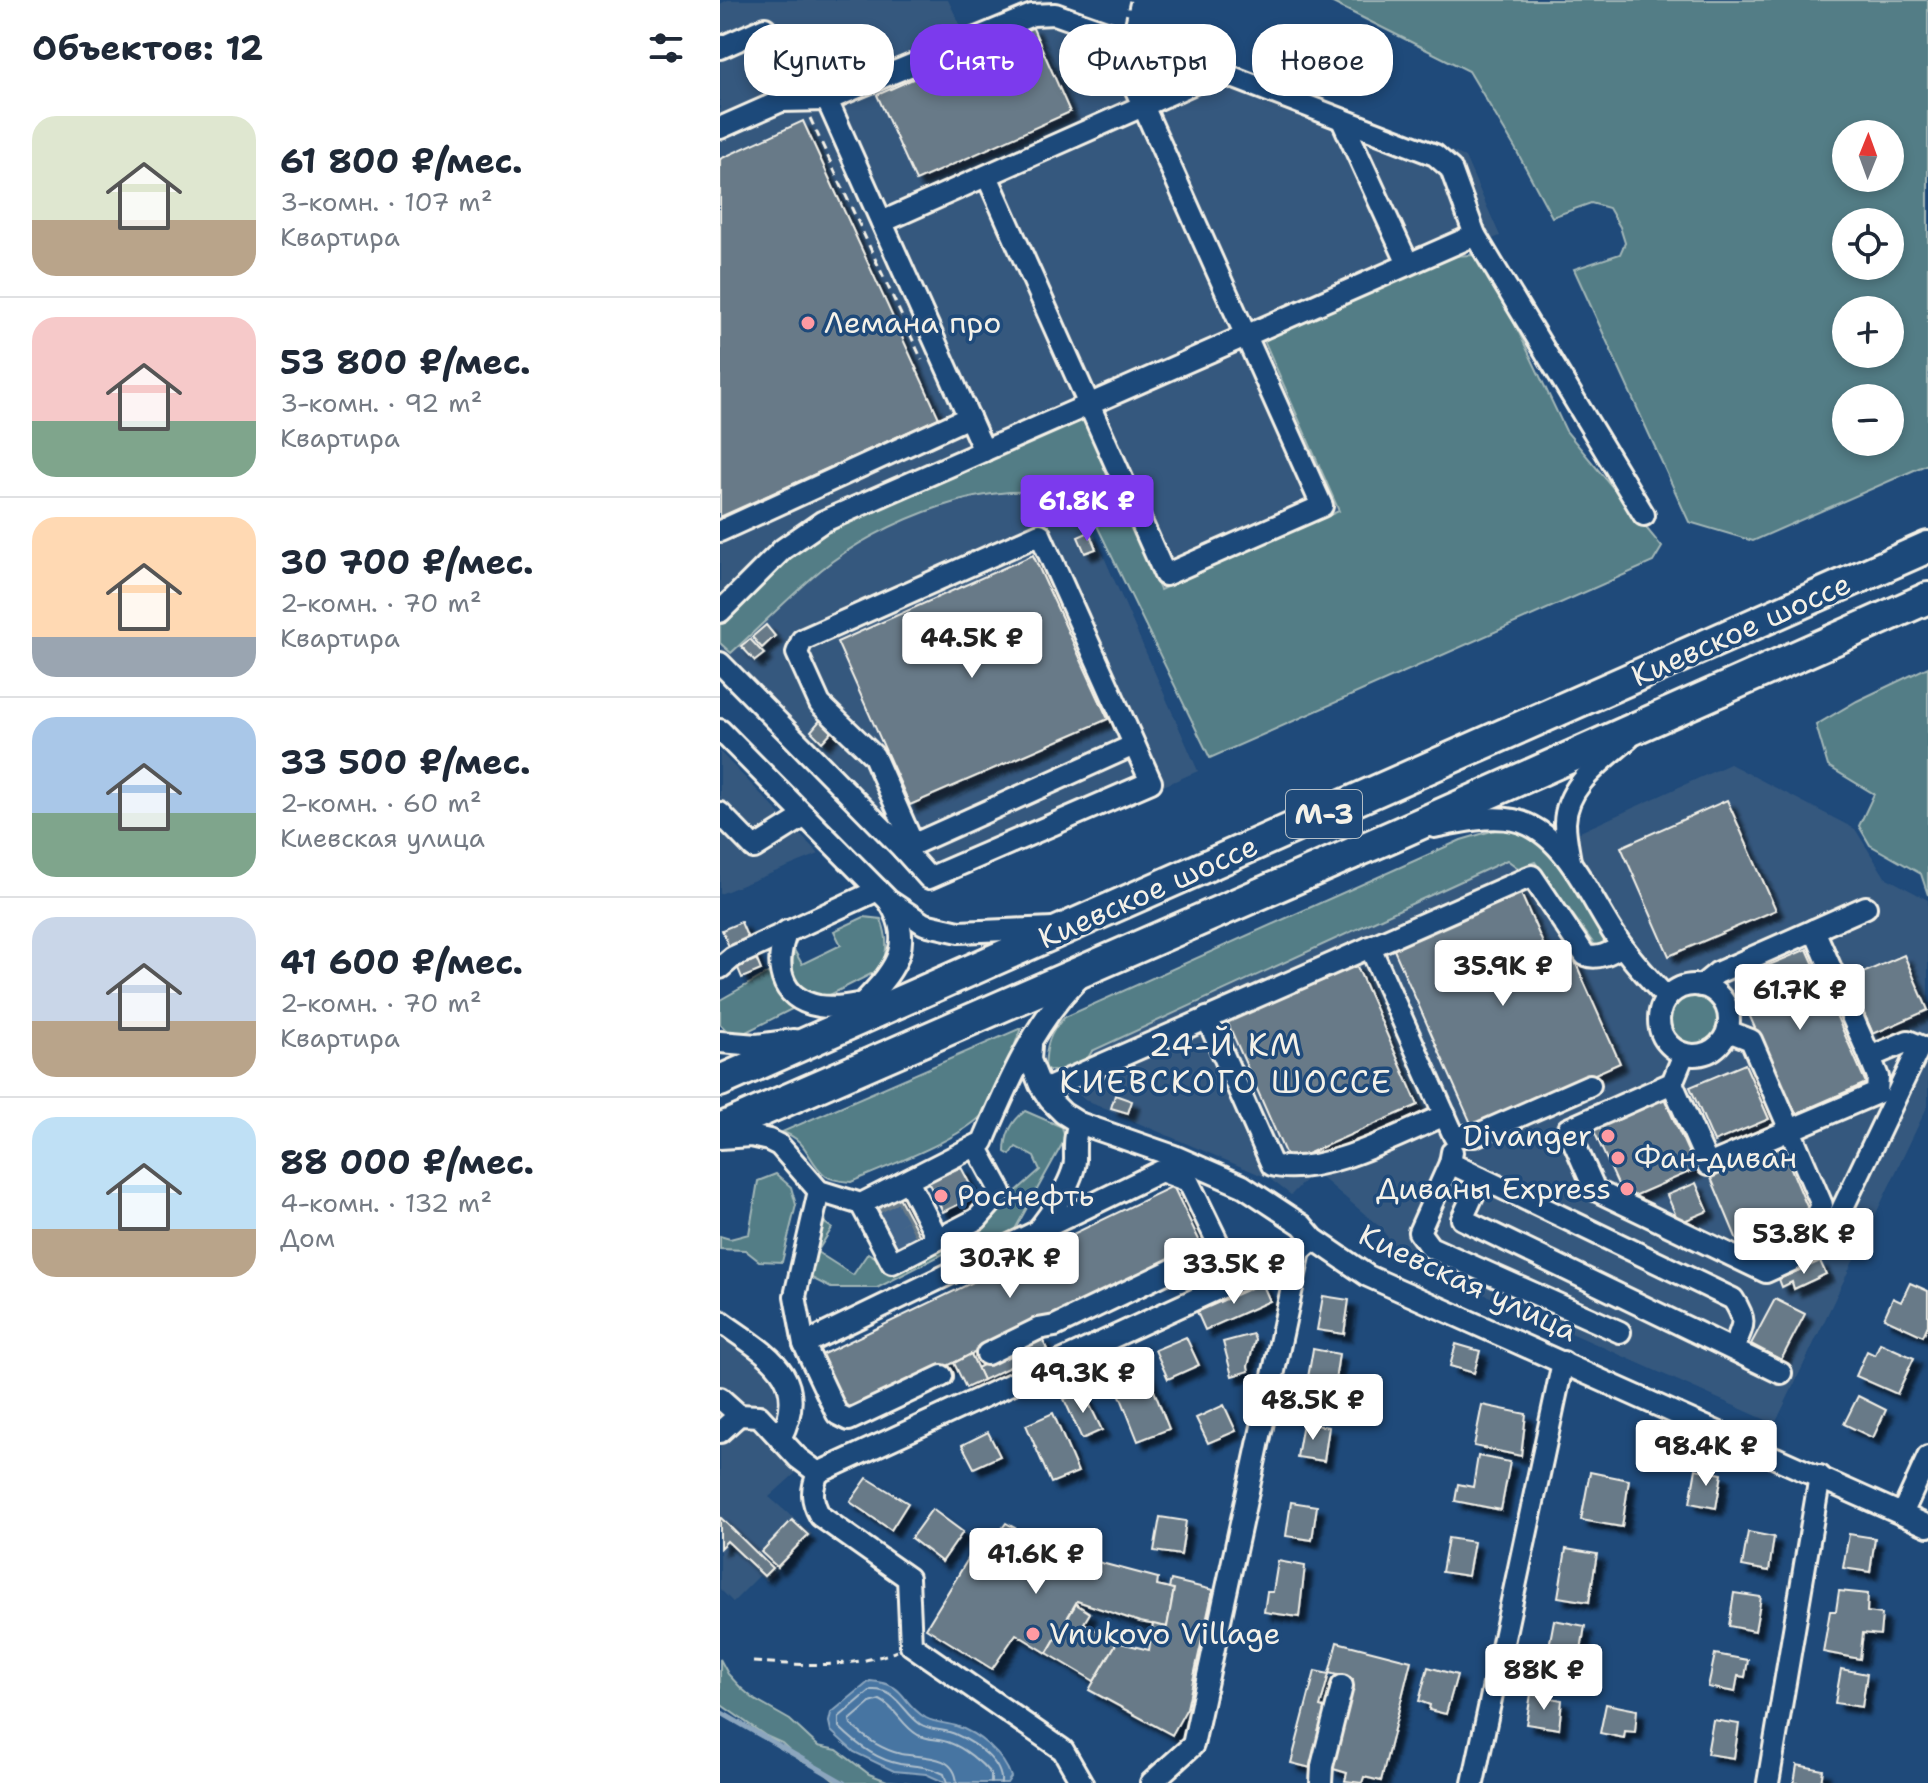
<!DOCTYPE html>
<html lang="ru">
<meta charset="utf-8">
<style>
:root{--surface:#fff;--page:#f2f2f3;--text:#1f2937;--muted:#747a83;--line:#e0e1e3;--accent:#7c3aed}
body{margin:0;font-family:"Shantell Sans",sans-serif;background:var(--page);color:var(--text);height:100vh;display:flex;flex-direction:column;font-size:30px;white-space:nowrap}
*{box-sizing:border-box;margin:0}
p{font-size:26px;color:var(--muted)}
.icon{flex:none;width:44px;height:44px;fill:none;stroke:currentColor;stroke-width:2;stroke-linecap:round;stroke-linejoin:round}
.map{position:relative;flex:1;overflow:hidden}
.sheet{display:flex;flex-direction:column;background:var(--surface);width:720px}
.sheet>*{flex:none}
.top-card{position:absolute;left:24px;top:24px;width:760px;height:72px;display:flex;gap:16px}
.needle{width:52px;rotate:1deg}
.controls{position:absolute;left:1112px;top:120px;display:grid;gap:16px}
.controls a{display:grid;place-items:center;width:72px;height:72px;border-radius:50%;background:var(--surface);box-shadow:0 4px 12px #0003;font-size:40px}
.price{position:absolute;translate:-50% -68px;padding:0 18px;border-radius:8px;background:#fff;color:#222;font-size:26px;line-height:52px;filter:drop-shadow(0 2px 4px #0008)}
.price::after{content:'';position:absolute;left:50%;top:48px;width:24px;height:18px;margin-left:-12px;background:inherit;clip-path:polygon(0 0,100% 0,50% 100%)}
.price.current{background:var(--accent);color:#fff}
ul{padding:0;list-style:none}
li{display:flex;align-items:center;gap:24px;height:200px;padding:0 32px}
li+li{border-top:2px solid var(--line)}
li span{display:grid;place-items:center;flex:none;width:224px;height:160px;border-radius:24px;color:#555}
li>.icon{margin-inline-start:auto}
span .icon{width:96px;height:96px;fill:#fffc;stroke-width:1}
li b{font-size:34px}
h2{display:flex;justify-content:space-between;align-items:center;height:96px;padding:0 32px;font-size:34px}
.tag{padding:0 28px;border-radius:32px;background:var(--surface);box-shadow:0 4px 12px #0003;font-size:28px;line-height:72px}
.tag.current{background:var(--accent);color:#fff}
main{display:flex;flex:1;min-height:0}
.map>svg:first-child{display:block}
.built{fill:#35587e}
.green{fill:#527d86;stroke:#a3b7b7;stroke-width:2;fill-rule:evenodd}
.water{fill:#4674a2;stroke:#8ca6be;stroke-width:2}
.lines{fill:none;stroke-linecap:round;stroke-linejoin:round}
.shore{stroke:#aebfcc;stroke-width:2}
.stream{stroke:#8ca6be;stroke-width:5}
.building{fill:#677a88;stroke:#f4f1e8;stroke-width:2;filter:url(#shadow)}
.minor-tunnel{stroke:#3f638a;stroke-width:20;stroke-dasharray:20 10;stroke-linecap:butt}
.minor-casing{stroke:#f4f1e8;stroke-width:26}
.highway-casing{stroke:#f4f1e8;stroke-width:36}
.path{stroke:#f4f1e8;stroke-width:3;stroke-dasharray:8 6;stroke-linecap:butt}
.minor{stroke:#1f4a7a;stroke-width:20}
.highway{stroke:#1f4a7a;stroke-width:30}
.poi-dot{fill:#ff9aa2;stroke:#1f4a7a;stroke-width:3}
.labels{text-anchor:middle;stroke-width:7;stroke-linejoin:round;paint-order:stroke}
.shield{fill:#1f4a7a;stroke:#b4bfc7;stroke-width:2}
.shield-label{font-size:28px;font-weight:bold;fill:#f4f1e8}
.poi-label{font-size:30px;fill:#f4f1e8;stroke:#1f4a7a;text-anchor:start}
.street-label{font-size:30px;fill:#f4f1e8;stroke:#1f4a7a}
.neighbourhood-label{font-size:32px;letter-spacing:2px;fill:#f4f1e8;stroke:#1f4a7a}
</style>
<main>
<section class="sheet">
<h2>Объектов: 12<svg class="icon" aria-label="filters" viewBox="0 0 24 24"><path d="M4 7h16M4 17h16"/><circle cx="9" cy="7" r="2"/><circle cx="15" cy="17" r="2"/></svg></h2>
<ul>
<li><span style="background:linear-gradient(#dfe7d0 65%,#b9a48a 0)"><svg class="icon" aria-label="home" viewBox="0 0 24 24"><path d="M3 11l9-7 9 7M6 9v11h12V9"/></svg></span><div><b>61 800 ₽/мес.</b><p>3-комн. · 107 m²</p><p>Квартира</p></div></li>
<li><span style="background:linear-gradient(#f6c9c9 65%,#7fa58c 0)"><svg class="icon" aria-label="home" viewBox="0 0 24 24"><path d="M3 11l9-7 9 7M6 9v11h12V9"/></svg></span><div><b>53 800 ₽/мес.</b><p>3-комн. · 92 m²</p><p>Квартира</p></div></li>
<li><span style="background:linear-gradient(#ffd9b3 75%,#9aa5b1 0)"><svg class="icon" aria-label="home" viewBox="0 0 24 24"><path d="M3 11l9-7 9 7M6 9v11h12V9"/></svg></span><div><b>30 700 ₽/мес.</b><p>2-комн. · 70 m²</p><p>Квартира</p></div></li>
<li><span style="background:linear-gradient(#a9c7e8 60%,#7fa58c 0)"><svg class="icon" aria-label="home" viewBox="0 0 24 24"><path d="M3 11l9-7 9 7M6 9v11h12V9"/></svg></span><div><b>33 500 ₽/мес.</b><p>2-комн. · 60 m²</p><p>Киевская улица</p></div></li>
<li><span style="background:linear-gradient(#c9d6e8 65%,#b9a48a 0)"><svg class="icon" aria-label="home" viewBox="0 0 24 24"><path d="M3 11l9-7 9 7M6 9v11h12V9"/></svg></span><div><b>41 600 ₽/мес.</b><p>2-комн. · 70 m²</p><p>Квартира</p></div></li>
<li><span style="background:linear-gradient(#bfe0f5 70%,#b9a48a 0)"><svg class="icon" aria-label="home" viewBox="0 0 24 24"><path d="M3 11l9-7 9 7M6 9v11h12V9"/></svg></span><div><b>88 000 ₽/мес.</b><p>4-комн. · 132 m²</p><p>Дом</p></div></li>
</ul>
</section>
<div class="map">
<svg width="1208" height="1783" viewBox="0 0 1208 1783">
<defs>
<filter id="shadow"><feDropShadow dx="7" dy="7" stdDeviation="2" flood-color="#0009"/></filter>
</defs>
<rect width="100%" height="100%" fill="#1f4a7a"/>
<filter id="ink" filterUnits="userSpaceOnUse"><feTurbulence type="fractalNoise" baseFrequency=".0125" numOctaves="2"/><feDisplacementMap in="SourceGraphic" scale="16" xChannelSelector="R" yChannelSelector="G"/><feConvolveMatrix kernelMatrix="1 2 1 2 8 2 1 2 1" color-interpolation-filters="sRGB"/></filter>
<g filter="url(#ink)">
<g class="built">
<polygon points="8,0 228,0 242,29 313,0 328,0 654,118 745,157 780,236 728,256 551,357 620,510 440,591 369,432 363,495 351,500 370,525 478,771 207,889 0,676 0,4"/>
<polygon points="0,752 99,854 0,894"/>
<polygon points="1010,764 1135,829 1165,877 1208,900 1208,1105 1055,1424 683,1258 660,1227 594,1171 571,1195 550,1179 371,1103 353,1091 340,1062 787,858 794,862"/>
<polygon points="0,1332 54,1371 58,1414 40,1428 79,1470 49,1497 92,1534 46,1581 39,1576 13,1602 0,1589"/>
</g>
<g class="green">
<path d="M607 0H1208V464L1033 541 969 522 854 269 900 254 905 243 900 227 889 208 871 203 832 217 795 148 749 71ZM1126 134H1170V178H1126ZM1126 222H1170V266H1126ZM1126 310H1170V354H1126ZM1126 398H1170V442H1126Z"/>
<path d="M754 255 772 276 846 431 942 547 933 562 490 758 362 495 351 500C279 471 158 523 101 570 70 596 41 626 11 653L0 643V623L66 555 106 528 362 417 440 590 619 511 543 338 728 256Z"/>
<polygon points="1208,667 1208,895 1201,874 1150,845 1139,826 1154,794 1108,766 1096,725 1137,701"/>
<path d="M778 829C784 829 791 828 797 830 829 838 868 911 886 938L888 946 879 948 874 944 815 862 798 868 787 860 372 1051 362 1068 346 1074 325 1069C326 1047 328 1033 345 1017L741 840Z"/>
<path d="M144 917 161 919C168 938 168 949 161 969L102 999C73 997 70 974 74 950L82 964 121 945 114 931Z"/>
<path d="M55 969C56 986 60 996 72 1009L26 1032H8L0 1024V1000Z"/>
<circle cx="975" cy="1020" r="24"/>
<path d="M301 1028C291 1054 283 1085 268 1108 249 1137 165 1167 131 1182 123 1181 113 1181 106 1176 87 1162 89 1140 62 1132Z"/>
<path d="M305 1111 342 1127 345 1139 294 1231 252 1251 238 1242 231 1250 157 1288H111L80 1272 104 1212 106 1224 112 1228 97 1252 133 1275 148 1253 175 1269 247 1235 320 1170 314 1157 296 1147 290 1155 285 1152C285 1135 292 1121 305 1111Z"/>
<polygon points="56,1174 71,1187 76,1205 62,1262 39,1261 25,1250 0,1249 0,1236 10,1239 29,1234 38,1181"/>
<polygon points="0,1659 8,1674 21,1688 35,1700 70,1720 98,1746 117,1750 149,1774 167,1781 192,1783 117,1783 98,1768 81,1761 62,1743 46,1736 0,1704"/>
</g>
<path class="water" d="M150 1681C188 1684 179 1702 206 1718 215 1723 227 1723 236 1726 258 1733 284 1755 291 1777L287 1783H226L206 1774 174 1771 134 1752 111 1731 109 1722 111 1713Z"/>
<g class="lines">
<g class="shore">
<path d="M227 1783 224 1774C209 1766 196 1766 180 1764 157 1760 135 1743 119 1727V1717L151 1690C176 1688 182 1711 200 1724 211 1731 225 1729 237 1735 255 1743 283 1762 281 1783"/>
<path d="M237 1783C235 1753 202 1758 181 1754 163 1750 144 1737 131 1725L130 1720 150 1703 160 1700C176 1708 182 1726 198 1735 208 1740 220 1739 230 1743 244 1748 261 1762 271 1774V1783"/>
</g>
<polyline class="stream" points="0,1712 124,1783"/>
</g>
<g class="building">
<polygon points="312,26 350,112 196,181 157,95"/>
<polygon points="83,121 219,418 0,517 0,159"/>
<polygon points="369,532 376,549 365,553 358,537"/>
<polygon points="313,555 388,719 190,805 117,642"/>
<polygon points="46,625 55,636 42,648 32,637"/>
<polygon points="30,639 44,654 35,661 21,646"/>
<polygon points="102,718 114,729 102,742 91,731"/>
<polygon points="1007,800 1056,910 949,956 901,847"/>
<polygon points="798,887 829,957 849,948 900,1063 753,1128 671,943"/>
<polygon points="21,922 41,970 22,978 2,930"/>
<polygon points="1087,949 1146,1083 1073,1115 1014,980"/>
<polygon points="1184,955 1208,1010 1153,1034 1129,979"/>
<polygon points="635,962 698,1105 569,1162 506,1019"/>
<polygon points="1025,1064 1049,1119 994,1142 970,1087"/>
<polygon points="395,1095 412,1101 408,1113 391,1108"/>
<polygon points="944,1098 976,1169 905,1200 873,1129"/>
<polygon points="1062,1147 1091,1216 1020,1247 991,1178"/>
<polygon points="241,1167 256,1196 223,1212 208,1182"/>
<polygon points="171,1182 202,1240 180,1252 150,1193"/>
<polygon points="976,1183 988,1211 959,1223 947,1195"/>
<polygon points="453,1186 481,1244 127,1414 99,1356"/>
<polygon points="1100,1261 1106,1274 1074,1289 1072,1282 1062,1287 1059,1279"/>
<polygon points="542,1283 550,1301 485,1330 477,1312"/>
<polygon points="1190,1283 1208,1291 1208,1325 1203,1336 1164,1318 1173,1298 1181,1302"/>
<polygon points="603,1296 629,1300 624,1334 597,1330"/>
<polygon points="1055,1299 1085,1314 1061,1360 1031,1344"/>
<polygon points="533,1334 535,1340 528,1366 529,1371 512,1376 503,1342"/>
<polygon points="321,1337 327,1349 263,1380 257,1368"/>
<polygon points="466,1337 479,1365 448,1379 435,1350"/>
<polygon points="1160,1343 1194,1358 1177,1394 1136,1376 1147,1351 1155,1355"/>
<polygon points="736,1344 760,1351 754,1373 730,1366"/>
<polygon points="593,1349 619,1354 614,1388 587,1383"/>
<polygon points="251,1354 263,1380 246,1388 234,1363"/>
<polygon points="421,1357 449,1429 418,1441 390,1370"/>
<polygon points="363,1391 382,1430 362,1439 344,1399"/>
<polygon points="1138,1396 1166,1410 1153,1438 1124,1424"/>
<polygon points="504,1405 516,1431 488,1443 476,1418"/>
<polygon points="762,1405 806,1414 801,1456 754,1446"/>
<polygon points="333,1413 358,1472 331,1483 306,1425"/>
<polygon points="583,1423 609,1427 604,1461 577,1457"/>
<polygon points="268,1432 280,1456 254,1468 242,1445"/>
<polygon points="758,1456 790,1462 781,1510 735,1501 738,1484 753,1487"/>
<polygon points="976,1469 1002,1474 996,1508 970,1503"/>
<polygon points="870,1472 909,1480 902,1527 861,1520"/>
<polygon points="147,1478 188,1503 171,1530 130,1502"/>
<polygon points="571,1502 597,1506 592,1540 566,1536"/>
<polygon points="212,1509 243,1532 222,1562 191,1538"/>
<polygon points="0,1517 52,1568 44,1576 7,1541 0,1548"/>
<polygon points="440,1517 466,1521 461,1555 434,1551"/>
<polygon points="72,1520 88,1535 57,1567 41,1552"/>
<polygon points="286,1523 336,1551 438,1578 437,1585 454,1589 447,1627 420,1622 357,1601 327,1653 296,1634 272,1669 206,1628 256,1546 265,1552"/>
<polygon points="1028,1532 1054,1537 1049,1571 1022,1566"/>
<polygon points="1129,1534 1155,1538 1150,1572 1123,1568"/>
<polygon points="728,1538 754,1542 748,1576 722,1572"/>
<polygon points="846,1549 877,1554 869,1602 838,1597"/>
<polygon points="558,1561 585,1566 579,1617 544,1612 547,1592 553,1592"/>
<polygon points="451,1580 493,1590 467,1708 452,1735 369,1690 397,1642 429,1650 433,1624 447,1627 454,1589 449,1588"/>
<polygon points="1119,1591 1148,1594 1147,1612 1162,1614 1160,1635 1143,1633 1140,1659 1103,1652 1110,1611 1116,1611"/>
<polygon points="1014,1593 1041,1597 1035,1631 1009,1626"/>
<polygon points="356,1604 370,1613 364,1623 397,1642 374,1681 327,1653"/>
<polygon points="834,1620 865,1626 857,1674 825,1668"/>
<polygon points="617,1642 691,1661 661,1781 644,1777 642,1783 625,1781 627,1773 610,1768 633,1679 609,1673"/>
<polygon points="995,1654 1028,1660 1025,1677 1018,1676 1015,1692 988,1687"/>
<polygon points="708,1667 737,1675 726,1714 709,1710 710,1705 699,1701"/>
<polygon points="1121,1669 1147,1674 1142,1707 1115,1703"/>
<polygon points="595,1671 609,1674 600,1707 610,1710 595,1769 571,1763"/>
<polygon points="811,1694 842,1700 839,1729 806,1724"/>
<polygon points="886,1704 917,1710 915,1732 905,1731 904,1738 880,1733"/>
<polygon points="993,1720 1019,1724 1014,1758 987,1754"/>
<polygon points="1077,1765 1103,1770 1101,1783 1074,1783"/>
</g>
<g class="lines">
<g class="minor-tunnel">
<polyline points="165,1222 186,1210"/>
<polyline points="174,1239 196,1228"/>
</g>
<g class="minor-casing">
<g id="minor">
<polyline points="0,48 45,28 67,77 61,101"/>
<polyline points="107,100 264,451"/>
<polyline points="622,120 688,264"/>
<polyline points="0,128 61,101 107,100 312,15 335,14 499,72 715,155 731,169 755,235 102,522 63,549 0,612"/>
<polyline points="267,176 445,575 602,506 391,34"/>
<polyline points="162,222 499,72"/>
<polyline points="755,235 924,515"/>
<polyline points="0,531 249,417"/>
<polyline points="0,663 183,849 414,745"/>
<polyline points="0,730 168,900 204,924 239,932 333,928"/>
<polyline points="0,813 34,848 85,816"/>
<path d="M714 827C738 822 769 815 794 820 849 832 872 907 903 947 916 965 932 982 947 998"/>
<polyline points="183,849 209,878 431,782 320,534 82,640 77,653 100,704 154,756 193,844"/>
<path d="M850 861C848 849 845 835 845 823 846 785 883 761 909 738"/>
<path d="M67 931C54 963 58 999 99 1006 120 1009 142 1003 162 999"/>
<polyline points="650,947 734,1136 754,1136 870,1085"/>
<polyline points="0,968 13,957 158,890"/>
<circle cx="974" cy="1020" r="35"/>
<polyline points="981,986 997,973 1146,907"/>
<path d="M140 1006C171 974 197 947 170 903"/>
<path d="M487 1018 552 1165C599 1178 680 1134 725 1115"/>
<polyline points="0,1042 37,1045 74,1040"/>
<polyline points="311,1045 310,1060 320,1085 330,1100 343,1113 359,1123 454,1156 523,1186 582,1225 594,1239 648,1276 1208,1526"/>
<polyline points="964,1054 952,1083 848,1129 875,1190 1046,1272 1105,1245 1200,1046 1188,1041 1150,1057 1094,930"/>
<polyline points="952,1083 988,1165 1070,1130 1031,1040 1008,1031"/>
<path d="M324 1090 812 876 865 955C878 960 890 953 902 946"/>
<path d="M0 1138 31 1136 49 1140 59 1145 99 1191 141 1204 263 1142C288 1083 314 1022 360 977"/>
<polyline points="732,1152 730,1163 699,1232 710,1247 900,1332"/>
<path d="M730 1163 1013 1299C1028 1322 1023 1325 1013 1349"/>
<polyline points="761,1178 742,1219 1061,1373"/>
<polyline points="188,1181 218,1239"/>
<path d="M99 1191 75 1296 84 1344 316 1232C329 1217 354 1180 355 1160 355 1146 354 1137 359 1123"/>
<polyline points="141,1204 172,1263 257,1219 281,1192 256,1146"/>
<polyline points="1091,1251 1086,1240 1102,1205 1070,1130 1157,1093 1158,1077 1150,1057"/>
<path d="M0 1321C44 1353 93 1375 60 1439"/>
<polyline points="84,1344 117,1414 129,1420 222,1376"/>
<polyline points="267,1354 318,1329 335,1326 500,1247 468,1181 441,1171 320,1230"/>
<polyline points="0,1398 19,1415 39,1416 78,1458 98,1473"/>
<polyline points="0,1432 19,1415"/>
<polyline points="1182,1514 1208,1457"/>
<path d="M362 1783 343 1750 191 1645 188 1578 100 1516C91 1500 91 1490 98 1473L580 1251"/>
<polyline points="431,1783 473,1745 580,1251 588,1244"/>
<polyline points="601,1783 602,1766 622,1686"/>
<polyline points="753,1783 843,1362"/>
<polyline points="1048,1783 1100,1476"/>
</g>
</g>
<g class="highway-casing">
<g id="highway">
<polyline points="0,1081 1208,547"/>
<polyline points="0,1129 677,834 1208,598"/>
</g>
</g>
<g class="path">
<polyline points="405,22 410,0"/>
<polyline points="90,118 202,360"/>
<path d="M33 1662C82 1665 130 1669 177 1651"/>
</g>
<use href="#minor" class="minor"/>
<use href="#highway" class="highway"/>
</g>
</g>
<g class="poi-dot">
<circle cx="88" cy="323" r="8"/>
<circle cx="888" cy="1136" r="8"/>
<circle cx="898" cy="1158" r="8"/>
<circle cx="907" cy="1189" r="8"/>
<circle cx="221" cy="1196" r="8"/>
<circle cx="313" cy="1634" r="8"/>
</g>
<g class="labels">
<rect class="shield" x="566" y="790" width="76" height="48" rx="6"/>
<g class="shield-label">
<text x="604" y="824">М-3</text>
</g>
<g class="poi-label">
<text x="104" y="333">Лемана про</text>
<text x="872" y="1146" text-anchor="end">Divanger</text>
<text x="914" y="1168">Фан-диван</text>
<text x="891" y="1199" text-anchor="end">Диваны Express</text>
<text x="237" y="1206">Роснефть</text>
<text x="329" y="1644">Vnukovo Village</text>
</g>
<g class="street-label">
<text transform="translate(1021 630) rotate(-24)" y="10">Киевское шоссе</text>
<text transform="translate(428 892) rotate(-24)" y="10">Киевское шоссе</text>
<text transform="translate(748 1283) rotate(25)" y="10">Киевская улица</text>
</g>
<g class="neighbourhood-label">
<text x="506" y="1056">24-Й КМ<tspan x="506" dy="37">КИЕВСКОГО ШОССЕ</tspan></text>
</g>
</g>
</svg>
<div class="controls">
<a><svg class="needle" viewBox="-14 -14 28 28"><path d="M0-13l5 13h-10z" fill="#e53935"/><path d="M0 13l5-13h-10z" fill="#747a83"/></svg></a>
<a><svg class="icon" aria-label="locate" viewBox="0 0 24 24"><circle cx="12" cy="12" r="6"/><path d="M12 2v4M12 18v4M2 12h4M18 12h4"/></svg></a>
<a>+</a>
<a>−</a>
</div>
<b class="price current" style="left:367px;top:543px">61.8K ₽</b>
<b class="price" style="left:252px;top:680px">44.5K ₽</b>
<b class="price" style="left:783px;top:1008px">35.9K ₽</b>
<b class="price" style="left:1080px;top:1032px">61.7K ₽</b>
<b class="price" style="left:1084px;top:1276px">53.8K ₽</b>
<b class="price" style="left:290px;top:1300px">30.7K ₽</b>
<b class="price" style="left:514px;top:1306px">33.5K ₽</b>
<b class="price" style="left:363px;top:1415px">49.3K ₽</b>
<b class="price" style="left:593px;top:1442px">48.5K ₽</b>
<b class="price" style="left:986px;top:1488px">98.4K ₽</b>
<b class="price" style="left:316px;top:1596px">41.6K ₽</b>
<b class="price" style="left:824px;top:1712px">88K ₽</b>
<div class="top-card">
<a class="tag">Купить</a>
<a class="tag current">Снять</a>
<a class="tag">Фильтры</a>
<a class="tag">Новое</a>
</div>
</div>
</main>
